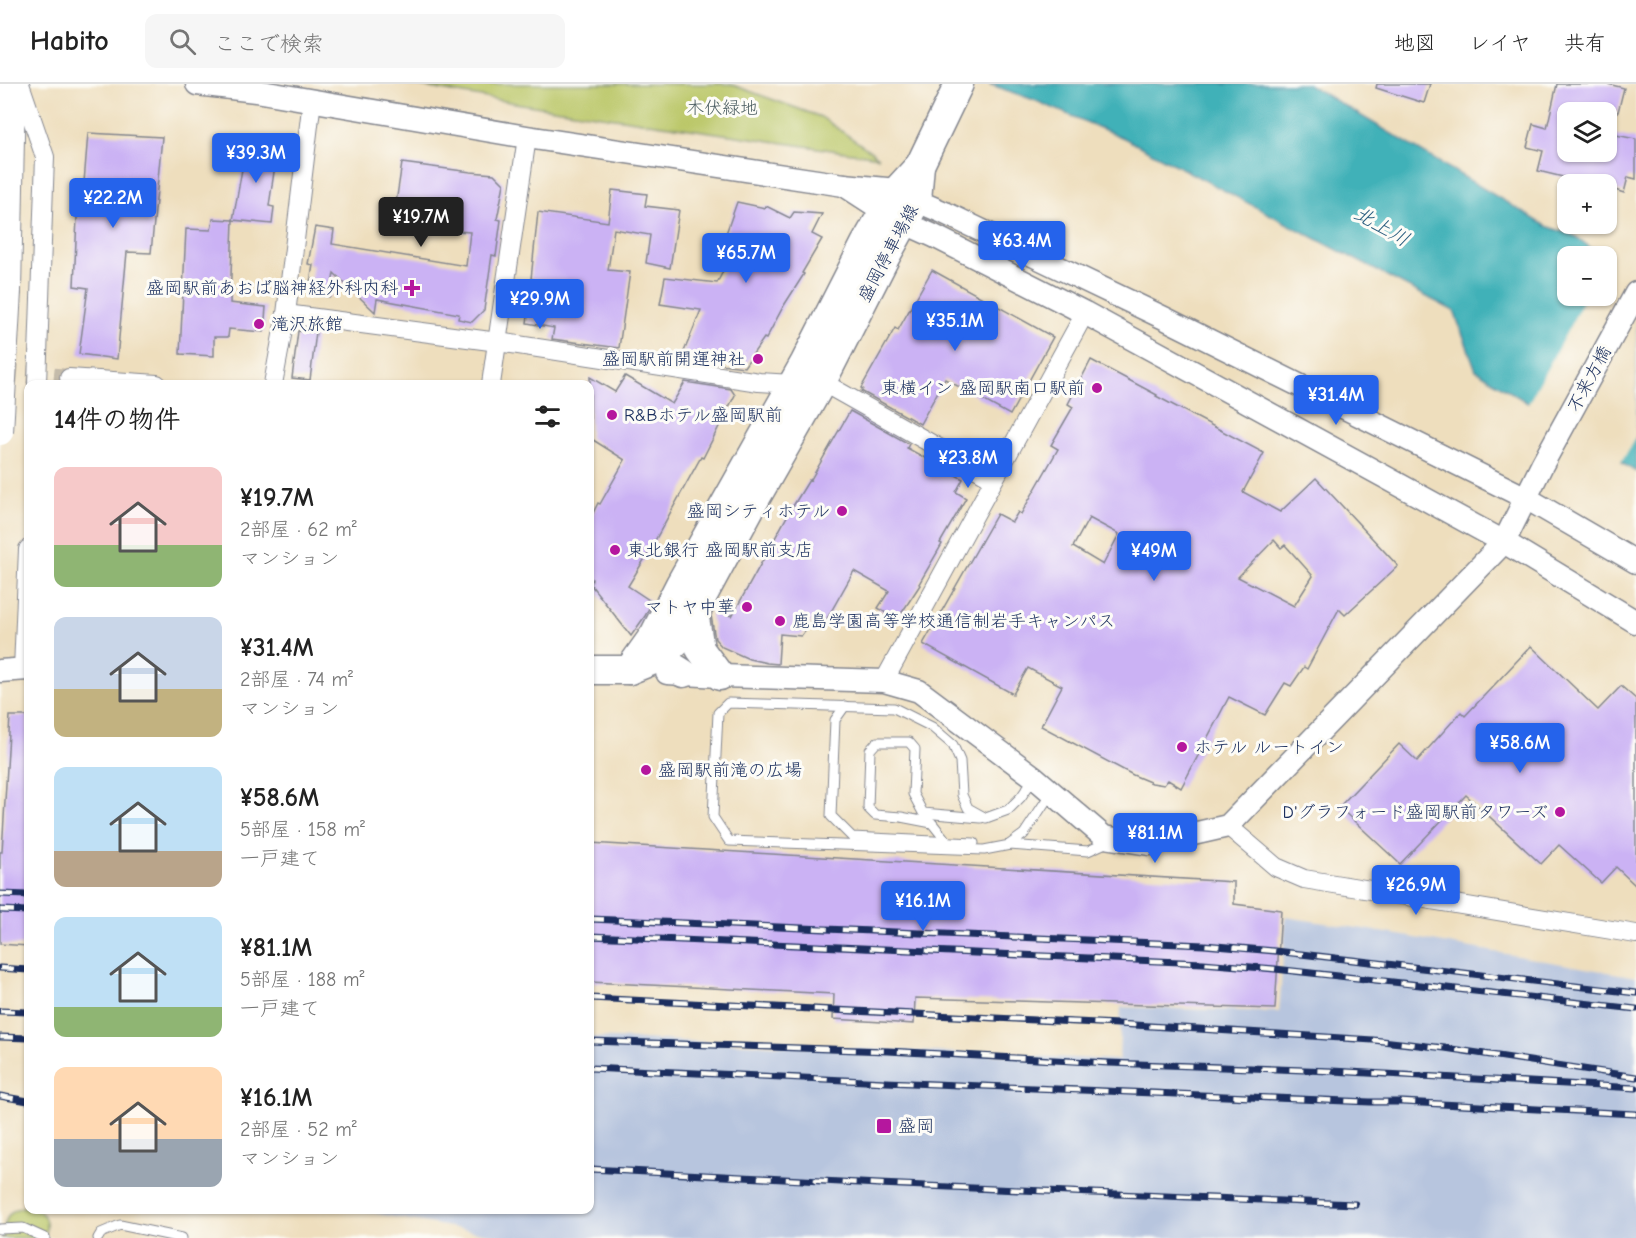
<!DOCTYPE html>
<html lang="ja">
<meta charset="utf-8">
<style>
:root{--surface:#fff;--page:#f6f6f6;--text:#222;--muted:#767676;--line:#e0e0e0;--accent:#2563eb}
body{margin:0;font-family:"Comic Neue","Klee One",sans-serif;background:var(--page);color:var(--text);height:100vh;display:flex;flex-direction:column;font-size:22px;white-space:nowrap}
*{box-sizing:border-box;margin:0}
p{font-size:20px;color:var(--muted)}
.icon{flex:none;width:33px;height:33px;fill:none;stroke:currentColor;stroke-width:2;stroke-linecap:round;stroke-linejoin:round}
.map{position:relative;flex:1;overflow:hidden}
.drawer{position:absolute;left:24px;top:296px;width:570px;height:834px;display:flex;flex-direction:column;background:var(--surface);border-radius:12px;box-shadow:0 2px 4px #0004}
.drawer>*{flex:none}
.tools{position:absolute;left:1557px;top:18px;display:grid;gap:12px}
.tools a{display:grid;place-items:center;width:60px;height:60px;border-radius:12px;background:var(--surface);box-shadow:0 2px 4px #0004;font-size:30px}
.price{position:absolute;translate:-50% -51px;padding:0 14px;border-radius:6px;background:var(--accent);color:#fff;font-size:20px;line-height:39px;filter:drop-shadow(0 2px 3px #0008)}
.price::after{content:'';position:absolute;left:50%;top:36px;width:18px;height:14px;margin-left:-9px;background:inherit;clip-path:polygon(0 0,100% 0,50% 100%)}
.price.active{background:#222;color:#fff}
ul{padding:0;list-style:none}
li{display:flex;align-items:center;gap:18px;height:150px;padding:0 30px}
li span{display:grid;place-items:center;flex:none;width:168px;height:120px;border-radius:12px;color:#555}
li>.icon{margin-inline-start:auto}
span .icon{width:72px;height:72px;fill:#fffc;stroke-width:1}
li b{font-size:26px}
h2{display:flex;justify-content:space-between;align-items:center;height:72px;padding:0 30px;font-size:26px}
header{display:flex;align-items:center;gap:36px;box-sizing:border-box;height:84px;padding:0 30px;background:var(--surface);border-bottom:2px solid var(--line)}
header strong{font-size:28px}
nav{display:flex;gap:33px;margin-inline-start:auto;font-size:21px}
.search{width:420px;height:54px;background:var(--page);display:flex;align-items:center;gap:15px;box-sizing:border-box;padding:0 21px;border-radius:12px;color:var(--muted);font-size:22px}
.map>svg:first-child{display:block}
.industrial{fill:#b7c5de}
.green{fill:#bbc769;stroke:#6b7b64;stroke-width:1.5}
.water{fill:#40b1b8;stroke:#2e708b;stroke-width:1.5}
.pier{fill:#eedebd}
.building{fill:#cbb2f4;fill-rule:evenodd}
.lines{fill:none;stroke-linecap:round;stroke-linejoin:round}
.minor-tunnel{stroke:#c4bbaa;stroke-width:18;stroke-dasharray:18 9;stroke-linecap:butt}
.service-casing{stroke:#84868e;stroke-width:11}
.minor-casing{stroke:#84868e;stroke-width:20}
.tertiary-casing{stroke:#84868e;stroke-width:25}
.secondary-casing{stroke:#84868e;stroke-width:28}
.primary-casing{stroke:#84868e;stroke-width:31}
.service{stroke:#fff;stroke-width:9}
.minor{stroke:#fff;stroke-width:18}
.tertiary{stroke:#fff;stroke-width:22}
.secondary{stroke:#fff;stroke-width:26}
.primary{stroke:#fff;stroke-width:28}
.rail-casing{stroke:#1b2f5e;stroke-width:7}
.rail{stroke:#fdfcf7;stroke-width:4.5;stroke-dasharray:14;stroke-linecap:butt}
.secondary-bridge-casing{stroke:#84868e;stroke-width:28;stroke-linecap:butt}
.secondary-bridge{stroke:#fff;stroke-width:26}
.poi-dot{fill:#b5179e;stroke:#fdfcf7;stroke-width:2}
.labels{text-anchor:middle;stroke-width:6;stroke-linejoin:round;paint-order:stroke}
.park-label{font-size:18px;fill:#4b5d61;stroke:#fdfcf7}
.street-label{font-size:18px;fill:#1b2f5e;stroke:#fdfcf7}
.poi-label{font-size:18px;fill:#1b2f5e;stroke:#fdfcf7;text-anchor:start}
.water-label{font-size:20px;font-style:italic;fill:#285c7e;stroke:#fdfcf7}
</style>
<header>
<strong>Habito</strong>
<div class="search"><svg class="icon" aria-label="search" viewBox="0 0 24 24"><circle cx="10" cy="10" r="6"/><path d="M15 15l6 6"/></svg>ここで検索</div>
<nav><a>地図</a><a>レイヤ</a><a>共有</a></nav>
</header>
<div class="map">
<svg width="1636" height="1154" viewBox="0 0 1636 1154">
<rect width="100%" height="100%" fill="#fdfcf7"/>
<filter id="ink" filterUnits="userSpaceOnUse"><feTurbulence type="fractalNoise" baseFrequency=".0167" numOctaves="2"/><feDisplacementMap in="SourceGraphic" scale="12" xChannelSelector="R" yChannelSelector="G"/><feConvolveMatrix kernelMatrix="1 2 1 2 8 2 1 2 1" color-interpolation-filters="sRGB"/></filter>
<filter id="wash" filterUnits="userSpaceOnUse"><feTurbulence type="fractalNoise" baseFrequency=".008" numOctaves="4" result="noise"/><feDisplacementMap in="SourceGraphic" scale="24" xChannelSelector="R" yChannelSelector="G"/><feGaussianBlur stdDeviation="1.35" result="paint"/><feColorMatrix in="noise" values="0 0 0 0 0 0 0 0 0 0 0 0 0 0 0 0 0 1.4 0 .05"/><feComposite in="paint" operator="in"/></filter>
<g filter="url(#wash)">
<rect width="100%" height="100%" fill="#eedebd"/>
<polygon class="industrial" points="1286,833 1364,845 1636,893 1636,1154 509,1154 353,1125 590,1125 590,953 1119,976 1121,923 1279,928"/>
<g class="green">
<polygon points="407,0 730,0 821,33 879,73 527,21"/>
<path d="M27 1122 28 1125H37C48 1133 47 1141 45 1154H2C6 1135 5 1126 27 1122Z"/>
</g>
<polygon class="water" points="989,0 1308,0 1546,142 1575,152 1601,172 1568,172 1568,212 1606,212 1636,193 1636,388 1476,286 1454,227 1124,54 1034,16"/>
<polygon class="pier" points="1606,174 1636,189 1636,352 1620,381 1527,322 1586,212 1606,212"/>
<g id="blocks">
<g class="building">
<polygon points="1377,0 1430,0 1424,19 1376,4"/>
<polygon points="1557,0 1608,0 1624,4 1618,28 1568,28 1568,68 1606,68 1606,49 1636,55 1636,95 1628,93 1624,109 1606,103 1606,100 1592,100 1538,87 1543,67 1527,63 1533,40 1547,44"/>
<polygon points="88,49 162,53 151,169 127,168 117,275 79,270 88,204 74,202 77,133 82,123"/>
<polygon points="247,57 278,61 269,122 274,123 272,140 233,136"/>
<polygon points="402,79 471,88 494,90 504,100 497,135 501,136 496,172 492,171 484,226 472,238 458,235 459,230 377,215 375,228 334,189 330,213 308,210 313,181 308,180 315,143 334,146 332,160 466,182 470,148 457,147 460,120 422,115 418,142 393,139"/>
<polygon points="612,106 647,110 645,122 679,126 670,184 646,179 650,151 614,145 608,186 630,188 619,264 552,255 554,244 527,239 533,195 531,195 538,128 608,138"/>
<polygon points="737,118 765,124 766,122 790,134 794,128 822,130 812,150 822,155 802,189 804,190 783,223 766,255 764,254 744,283 698,277 683,270 701,226 660,220 665,193 717,199 733,168 722,161"/>
<polygon points="213,135 233,136 230,219 266,223 264,248 229,245 228,253 214,253 214,272 180,270 186,145 211,146"/>
<polygon points="932,186 1053,253 1010,331 945,295 920,340 861,307 863,305 861,304 895,244 898,246"/>
<polygon points="298,247 316,248 310,296 292,294"/>
<path d="M1091 276 1157 311 1156 312 1264 369 1243 408 1280 428 1316 394 1398 482 1345 531 1339 525 1307 585 1304 583 1291 602 1285 599 1265 631 1229 613 1181 704 1168 696 1164 701 1152 699 1133 691 1041 642 1062 602 1028 584 1013 610 923 560 997 430 1012 438 1018 428 1021 430 1058 365 1051 361 1073 323 1068 320ZM1089 434 1119 450 1103 481 1073 463ZM1274 456 1281 464 1285 461 1313 492 1294 522 1238 493Z"/>
<polygon points="625,292 672,320 685,298 731,305 735,311 703,374 701,373 647,471 628,502 652,518 645,532 631,552 591,501 592,495 590,493 590,435 598,419 600,420 625,376 590,354 590,293 615,308"/>
<polygon points="850,327 909,360 907,364 963,395 956,408 966,414 940,459 942,460 919,500 920,501 897,536 878,524 889,507 854,487 824,540 814,534 801,552 780,550 778,580 767,579 749,575 722,563 715,555 711,531 715,525 732,532 790,427 809,396 810,397"/>
<polygon points="1531,562 1598,626 1621,602 1636,615 1636,802 1616,783 1601,799 1559,761 1541,780 1466,711 1400,780 1339,723 1399,660 1417,677 1461,628 1465,632"/>
<polygon points="10,632 28,632 28,862 0,860 0,768 2,768"/>
<polygon points="590,759 1234,798 1234,820 1281,826 1275,925 915,914 914,940 833,935 834,910 590,898"/>
</g>
</g>
</g>
<g filter="url(#ink)">
<use href="#blocks" fill-opacity="0" stroke="#84868e" stroke-width="1.5"/>
<g class="lines">
<polyline class="minor-tunnel" points="0,288 69,294"/>
<g class="service-casing">
<g id="service">
<polyline points="845,622 835,636 831,732 852,753 974,759"/>
<polyline points="1034,694 1021,713 1008,726 986,734 968,724 962,711 960,677 953,661 932,643 894,624 728,619 718,629 713,733 729,757 984,766 1010,761 1088,767 1110,757"/>
<polyline points="947,758 932,739 901,733 875,731 868,724 870,666 877,658 909,658 915,665 913,710 923,729 981,734"/>
<polyline points="1009,761 1024,750 1051,709"/>
<polyline points="0,1145 23,1144 45,1154"/>
<polyline points="98,1154 101,1149 120,1141 182,1154"/>
</g>
</g>
<g class="minor-casing">
<g id="minor">
<polyline points="20,0 45,73 37,300"/>
<polyline points="286,230 498,258 759,298 792,300"/>
<polyline points="69,294 157,300"/>
<polyline points="822,298 994,395"/>
<polyline points="273,300 286,230 312,16"/>
<polyline points="491,300 527,53"/>
<polyline points="23,585 28,465"/>
<polyline points="884,597 1085,229"/>
<polyline points="1228,742 1276,783 1304,795 1636,850"/>
</g>
</g>
<g class="tertiary-casing">
<g id="tertiary">
<polyline points="197,0 256,7 527,53 844,101"/>
<polyline points="1636,478 1526,414 1164,234 945,129 924,120 897,106 844,101 884,127 905,139 934,152 1085,229 1504,458 1636,538"/>
<polyline points="0,587 28,585"/>
<polyline points="667,589 720,592 884,597 919,607 1034,693 1104,753 1149,760 1228,742 1504,458 1542,381 1636,209"/>
</g>
</g>
<g class="secondary-casing">
<polyline id="secondary" points="8,207 12,0"/>
</g>
<g class="primary-casing">
<g id="primary">
<polyline points="694,528 700,565 720,592"/>
<polyline points="656,556 659,574 683,589"/>
<polyline points="590,586 629,586 659,574 676,558 694,528 753,419 822,298 886,172 917,116 920,81"/>
<polyline points="629,586 654,551 680,500 805,278 865,160 884,127 897,106 920,81 959,0"/>
</g>
</g>
<use href="#service" class="service"/>
<use href="#minor" class="minor"/>
<use href="#tertiary" class="tertiary"/>
<use href="#secondary" class="secondary"/>
<use href="#primary" class="primary"/>
<g class="rail-casing">
<g id="rail">
<polyline points="0,810 28,811"/>
<polyline points="0,826 28,827"/>
<polyline points="590,835 1204,861 1275,867 1636,909"/>
<polyline points="590,852 1203,879 1275,885 1636,925"/>
<polyline points="0,884 28,886"/>
<polyline points="590,914 1118,940 1373,956 1445,964 1636,993"/>
<polyline points="0,927 28,928"/>
<polyline points="0,953 28,954"/>
<polyline points="590,957 888,967 1109,979 1332,987 1636,1004"/>
<polyline points="590,984 886,998 1370,1018 1402,1018 1636,1030"/>
<polyline points="0,1012 28,1017"/>
<polyline points="590,1085 879,1100 1355,1120"/>
</g>
</g>
<use href="#rail" class="rail"/>
<g class="secondary-bridge-casing">
<polyline id="secondary-bridge" points="0,348 8,207"/>
</g>
<use href="#secondary-bridge" class="secondary-bridge"/>
</g>
</g>
<g class="poi-dot">
<path d="M409 195h6v6h6v6h-6v6h-6v-6h-6v-6h6z"/>
<circle cx="259" cy="240" r="6"/>
<circle cx="758" cy="275" r="6"/>
<circle cx="1097" cy="304" r="6"/>
<circle cx="612" cy="331" r="6"/>
<circle cx="842" cy="427" r="6"/>
<circle cx="615" cy="466" r="6"/>
<circle cx="747" cy="523" r="6"/>
<circle cx="780" cy="537" r="6"/>
<circle cx="1182" cy="663" r="6"/>
<circle cx="646" cy="686" r="6"/>
<circle cx="1560" cy="728" r="6"/>
<rect x="876" y="1034" width="16" height="16" rx="3"/>
</g>
<g class="labels">
<g class="park-label">
<text x="722" y="30">木伏緑地</text>
</g>
<g class="street-label">
<text transform="translate(888 169) rotate(-62)" y="6">盛岡停車場線</text>
<text transform="translate(1589 295) rotate(-62)" y="6">不来方橋</text>
</g>
<g class="poi-label">
<text x="398" y="210" text-anchor="end">盛岡駅前あおば脳神経外科内科</text>
<text x="271" y="246">滝沢旅館</text>
<text x="746" y="281" text-anchor="end">盛岡駅前開運神社</text>
<text x="1085" y="310" text-anchor="end">東横イン 盛岡駅南口駅前</text>
<text x="624" y="337">R&amp;Bホテル盛岡駅前</text>
<text x="830" y="433" text-anchor="end">盛岡シティホテル</text>
<text x="627" y="472">東北銀行 盛岡駅前支店</text>
<text x="735" y="529" text-anchor="end">マトヤ中華</text>
<text x="792" y="543">鹿島学園高等学校通信制岩手キャンパス</text>
<text x="1194" y="669">ホテル ルートイン</text>
<text x="658" y="692">盛岡駅前滝の広場</text>
<text x="1548" y="734" text-anchor="end">D'グラフォード盛岡駅前タワーズ</text>
<text x="898" y="1048">盛岡</text>
</g>
<g class="water-label">
<text transform="translate(1382 142) rotate(30)" y="7">北上川</text>
</g>
</g>
</svg>
<div class="tools">
<a><svg class="icon" aria-label="layers" viewBox="0 0 24 24"><path d="M12 4l9 5-9 5-9-5zM3 14l9 5 9-5"/></svg></a>
<a>+</a>
<a>−</a>
</div>
<b class="price" style="left:256px;top:100px">¥39.3M</b>
<b class="price" style="left:113px;top:145px">¥22.2M</b>
<b class="price active" style="left:421px;top:164px">¥19.7M</b>
<b class="price" style="left:1022px;top:188px">¥63.4M</b>
<b class="price" style="left:746px;top:200px">¥65.7M</b>
<b class="price" style="left:540px;top:246px">¥29.9M</b>
<b class="price" style="left:955px;top:268px">¥35.1M</b>
<b class="price" style="left:1336px;top:342px">¥31.4M</b>
<b class="price" style="left:968px;top:405px">¥23.8M</b>
<b class="price" style="left:1154px;top:498px">¥49M</b>
<b class="price" style="left:1520px;top:690px">¥58.6M</b>
<b class="price" style="left:1155px;top:780px">¥81.1M</b>
<b class="price" style="left:1416px;top:832px">¥26.9M</b>
<b class="price" style="left:923px;top:848px">¥16.1M</b>
<section class="drawer">
<h2>14件の物件<svg class="icon" aria-label="filters" viewBox="0 0 24 24"><path d="M4 7h16M4 17h16"/><circle cx="9" cy="7" r="2"/><circle cx="15" cy="17" r="2"/></svg></h2>
<ul>
<li><span style="background:linear-gradient(#f6c9c9 65%,#8fb573 0)"><svg class="icon" aria-label="home" viewBox="0 0 24 24"><path d="M3 11l9-7 9 7M6 9v11h12V9"/></svg></span><div><b>¥19.7M</b><p>2部屋 · 62 m²</p><p>マンション</p></div></li>
<li><span style="background:linear-gradient(#c9d6e8 60%,#c2b280 0)"><svg class="icon" aria-label="home" viewBox="0 0 24 24"><path d="M3 11l9-7 9 7M6 9v11h12V9"/></svg></span><div><b>¥31.4M</b><p>2部屋 · 74 m²</p><p>マンション</p></div></li>
<li><span style="background:linear-gradient(#bfe0f5 70%,#b9a48a 0)"><svg class="icon" aria-label="home" viewBox="0 0 24 24"><path d="M3 11l9-7 9 7M6 9v11h12V9"/></svg></span><div><b>¥58.6M</b><p>5部屋 · 158 m²</p><p>一戸建て</p></div></li>
<li><span style="background:linear-gradient(#bfe0f5 75%,#8fb573 0)"><svg class="icon" aria-label="home" viewBox="0 0 24 24"><path d="M3 11l9-7 9 7M6 9v11h12V9"/></svg></span><div><b>¥81.1M</b><p>5部屋 · 188 m²</p><p>一戸建て</p></div></li>
<li><span style="background:linear-gradient(#ffd9b3 60%,#9aa5b1 0)"><svg class="icon" aria-label="home" viewBox="0 0 24 24"><path d="M3 11l9-7 9 7M6 9v11h12V9"/></svg></span><div><b>¥16.1M</b><p>2部屋 · 52 m²</p><p>マンション</p></div></li>
</ul>
</section>
</div>
